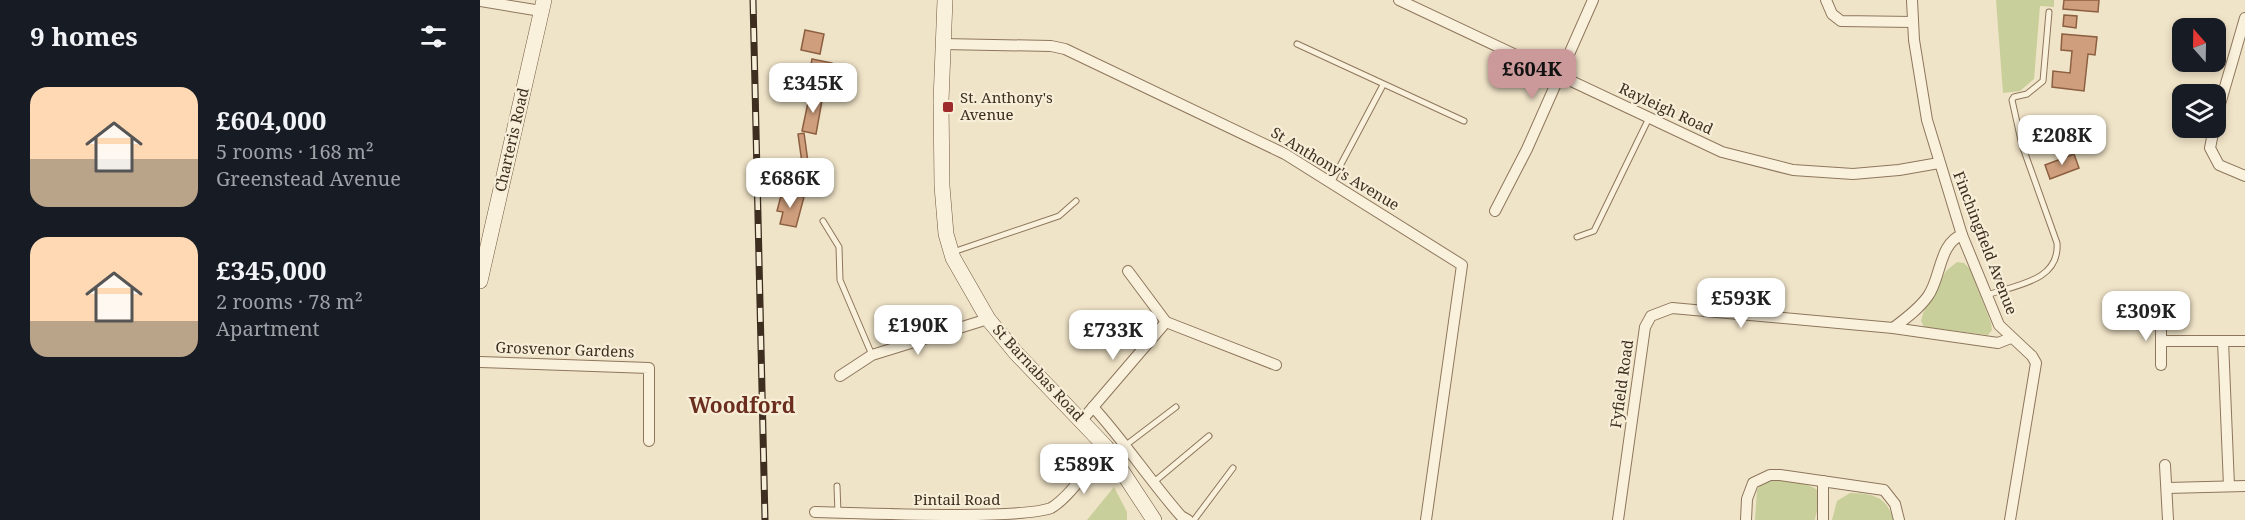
<!DOCTYPE html>
<meta charset="utf-8">
<style>
:root{--surface:#171b24;--page:#242831;--text:#f1f3f6;--muted:#9ea1a6;--accent:#cc999b}
body{margin:0;font-family:"Noto Serif",serif;background:var(--page);color:var(--text);height:100vh;display:flex;flex-direction:column;font-size:22px;white-space:nowrap}
*{box-sizing:border-box;margin:0}
p{font-size:20px;color:var(--muted)}
.icon{flex:none;width:33px;height:33px;fill:none;stroke:currentColor;stroke-width:2;stroke-linecap:round;stroke-linejoin:round}
.map{position:relative;flex:1;overflow:hidden}
.details{display:flex;flex-direction:column;background:var(--surface);width:480px}
.details>*{flex:none}
.needle{width:39px;rotate:340deg}
.fabs{position:absolute;left:1692px;top:18px;display:grid;gap:12px}
.fabs a{display:grid;place-items:center;width:54px;height:54px;border-radius:12px;background:var(--surface);box-shadow:0 3px 9px #0003;font-size:30px}
.price{position:absolute;translate:-50% -51px;padding:0 14px;border-radius:12px;background:#fff;color:#222;font-size:20px;line-height:39px;filter:drop-shadow(0 2px 3px #0008)}
.price::after{content:'';position:absolute;left:50%;top:36px;width:18px;height:14px;margin-left:-9px;background:inherit;clip-path:polygon(0 0,100% 0,50% 100%)}
.price.on{background:var(--accent);color:#111}
ul{padding:0;list-style:none}
li{display:flex;align-items:center;gap:18px;height:150px;padding:0 30px}
li span{display:grid;place-items:center;flex:none;width:168px;height:120px;border-radius:18px;color:#555}
li>.icon{margin-inline-start:auto}
span .icon{width:72px;height:72px;fill:#fffc;stroke-width:1}
li b{font-size:26px}
h2{display:flex;justify-content:space-between;align-items:center;height:72px;padding:0 30px;font-size:26px}
main{display:flex;flex:1;min-height:0}
.map>svg:first-child{display:block}
.green{fill:#c9cf9b}
.building{fill:#cf9f7d;stroke:#8d5f41;stroke-width:1.5}
.lines{fill:none;stroke-linecap:round;stroke-linejoin:round}
.lane-casing{stroke:#8d765c;stroke-width:7}
.street-casing{stroke:#8d765c;stroke-width:12}
.secondary-casing{stroke:#6f573f;stroke-width:16}
.lane{stroke:#faf1dc;stroke-width:5}
.street{stroke:#faf1dc;stroke-width:10}
.secondary{stroke:#faf1dc;stroke-width:15}
.rail-casing{stroke:#3d2e20;stroke-width:7}
.rail{stroke:#f7eed8;stroke-width:4.5;stroke-dasharray:14;stroke-linecap:butt}
.poi-dot{fill:#9e2a2b;stroke:#f7eed8;stroke-width:2}
.labels{text-anchor:middle;stroke-width:4.5;stroke-linejoin:round;paint-order:stroke}
.poi-label{font-size:15px;fill:#3d2e20;stroke:#f7eed8;text-anchor:start}
.street-label{font-size:15px;fill:#3d2e20;stroke:#f7eed8}
.district-label{font-size:21px;font-weight:bold;fill:#6b2e1e;stroke:#f7eed8}
</style>
<main>
<section class="details">
<h2>9 homes<svg class="icon" aria-label="filters" viewBox="0 0 24 24"><path d="M4 7h16M4 17h16"/><circle cx="9" cy="7" r="2"/><circle cx="15" cy="17" r="2"/></svg></h2>
<ul>
<li><span style="background:linear-gradient(#ffd9b3 60%,#b9a48a 0)"><svg class="icon" aria-label="home" viewBox="0 0 24 24"><path d="M3 11l9-7 9 7M6 9v11h12V9"/></svg></span><div><b>£604,000</b><p>5 rooms · 168 m²</p><p>Greenstead Avenue</p></div></li>
<li><span style="background:linear-gradient(#ffd9b3 70%,#b9a48a 0)"><svg class="icon" aria-label="home" viewBox="0 0 24 24"><path d="M3 11l9-7 9 7M6 9v11h12V9"/></svg></span><div><b>£345,000</b><p>2 rooms · 78 m²</p><p>Apartment</p></div></li>
</ul>
</section>
<div class="map">
<svg width="1765" height="520" viewBox="0 0 1765 520">
<rect width="100%" height="100%" fill="#f0e4c8"/>
<g class="green">
<polygon points="1516,0 1574,0 1574,7 1560,6 1554,79 1540,91 1523,93"/>
<polygon points="1477,262 1484,263 1490,269 1511,323 1512,330 1508,335 1444,327 1441,321 1443,313 1466,271"/>
<path d="M1293 480C1304 482 1340 481 1340 497 1340 504 1336 512 1335 520H1275L1277 490 1283 482Z"/>
<polygon points="634,487 647,512 647,520 607,520"/>
<path d="M1370 493C1392 493 1408 497 1413 520H1352L1357 501Z"/>
</g>
<g class="building">
<polygon points="1584,0 1619,0 1618,12 1583,9"/>
<polygon points="1584,15 1597,16 1596,28 1583,26"/>
<polygon points="325,30 344,34 340,54 321,50"/>
<polygon points="1582,34 1617,37 1615,55 1608,54 1604,91 1572,87 1573,71 1590,73 1592,51 1581,50"/>
<polygon points="332,59 352,63 346,90 327,86"/>
<polygon points="330,93 343,95 336,134 322,131"/>
<polygon points="324,133 328,162 322,163 318,134"/>
<polygon points="1594,154 1599,168 1570,179 1565,165"/>
<polygon points="316,178 324,180 321,195 313,193"/>
<polygon points="302,192 324,197 316,227 300,224 303,212 297,211"/>
</g>
<g class="lines">
<g class="lane-casing">
<g id="lane">
<polyline points="817,44 984,121"/>
<polyline points="851,183 903,85"/>
<polyline points="343,221 359,247 360,280 392,355"/>
<polyline points="1097,237 1114,231 1169,118"/>
<polyline points="473,252 579,216 596,201"/>
<path d="M1507 295C1536 285 1580 281 1577 243L1542 145 1532 100 1534 97 1547 94 1563 81 1569 12"/>
<polyline points="646,445 696,407"/>
<polyline points="674,482 729,436"/>
<polyline points="357,486 358,513"/>
<polyline points="714,520 753,468"/>
</g>
</g>
<g class="street-casing">
<g id="street">
<polyline points="919,0 1242,152 1313,170 1373,174 1419,170 1459,163"/>
<polyline points="1346,0 1352,14 1361,21 1433,22"/>
<polyline points="1432,0 1434,40 1447,120 1482,235 1519,325 1552,356 1556,363 1530,520"/>
<polyline points="0,1 61,11"/>
<polyline points="463,44 571,46 585,49 805,154 982,265 946,520"/>
<polyline points="1736,118 1765,18"/>
<polyline points="1734,128 1730,148 1739,165 1765,176"/>
<polyline points="1015,211 1047,149 1113,0"/>
<polyline points="648,271 686,322 796,365"/>
<polyline points="1681,319 1681,365"/>
<polyline points="1413,328 1518,343 1531,338"/>
<polyline points="1681,341 1765,341"/>
<polyline points="1743,341 1749,486"/>
<polyline points="0,362 169,368 169,441"/>
<polyline points="360,376 392,355 508,319"/>
<path d="M613 407C645 442 670 481 701 516L708 520"/>
<polyline points="602,420 686,322"/>
<polyline points="1685,465 1688,520"/>
<polyline points="1687,488 1765,486"/>
<path d="M335 512C380 513 539 520 571 508 590 497 611 464 626 447"/>
<path d="M1138 520 1165 327 1171 316 1192 308 1413 328C1425 319 1439 309 1448 296 1461 278 1459 243 1482 235"/>
<polyline points="1266,520 1267,499 1273,483 1290,475 1300,475 1404,490 1415,504 1419,520"/>
<polyline points="1343,520 1343,481"/>
</g>
</g>
<g class="secondary-casing">
<g id="secondary">
<polyline points="465,0 461,101 462,186 466,234 473,258 508,319 536,353 626,447 674,520"/>
<polyline points="0,281 64,0"/>
</g>
</g>
<use href="#lane" class="lane"/>
<use href="#street" class="street"/>
<use href="#secondary" class="secondary"/>
<g class="rail-casing">
<polyline id="rail" points="273,0 285,520"/>
</g>
<use href="#rail" class="rail"/>
</g>
<rect class="poi-dot" x="462" y="101" width="12" height="12" rx="3"/>
<g class="labels">
<g class="poi-label">
<text x="480" y="103">St. Anthony's<tspan x="480" dy="17">Avenue</tspan></text>
</g>
<g class="street-label">
<text transform="translate(1186 109) rotate(25)" y="5">Rayleigh Road</text>
<text transform="translate(32 140) rotate(-77)" y="5">Charteris Road</text>
<text transform="translate(855 169) rotate(31)" y="5">St Anthony's Avenue</text>
<text transform="translate(1505 243) rotate(69)" y="5">Finchingfield Avenue</text>
<text transform="translate(85 350) rotate(2)" y="5">Grosvenor Gardens</text>
<text transform="translate(558 373) rotate(47)" y="5">St Barnabas Road</text>
<text transform="translate(1142 384) rotate(-82)" y="5">Fyfield Road</text>
<text x="477" y="505">Pintail Road</text>
</g>
<g class="district-label">
<text x="262" y="413">Woodford</text>
</g>
</g>
</svg>
<div class="fabs">
<a><svg class="needle" viewBox="-14 -14 28 28"><path d="M0-13l5 13h-10z" fill="#e53935"/><path d="M0 13l5-13h-10z" fill="#9ea1a6"/></svg></a>
<a><svg class="icon" aria-label="layers" viewBox="0 0 24 24"><path d="M12 4l9 5-9 5-9-5zM3 14l9 5 9-5"/></svg></a>
</div>
<b class="price on" style="left:1052px;top:100px">£604K</b>
<b class="price" style="left:333px;top:114px">£345K</b>
<b class="price" style="left:1582px;top:166px">£208K</b>
<b class="price" style="left:310px;top:209px">£686K</b>
<b class="price" style="left:1261px;top:329px">£593K</b>
<b class="price" style="left:1666px;top:342px">£309K</b>
<b class="price" style="left:438px;top:356px">£190K</b>
<b class="price" style="left:633px;top:361px">£733K</b>
<b class="price" style="left:604px;top:495px">£589K</b>
</div>
</main>
